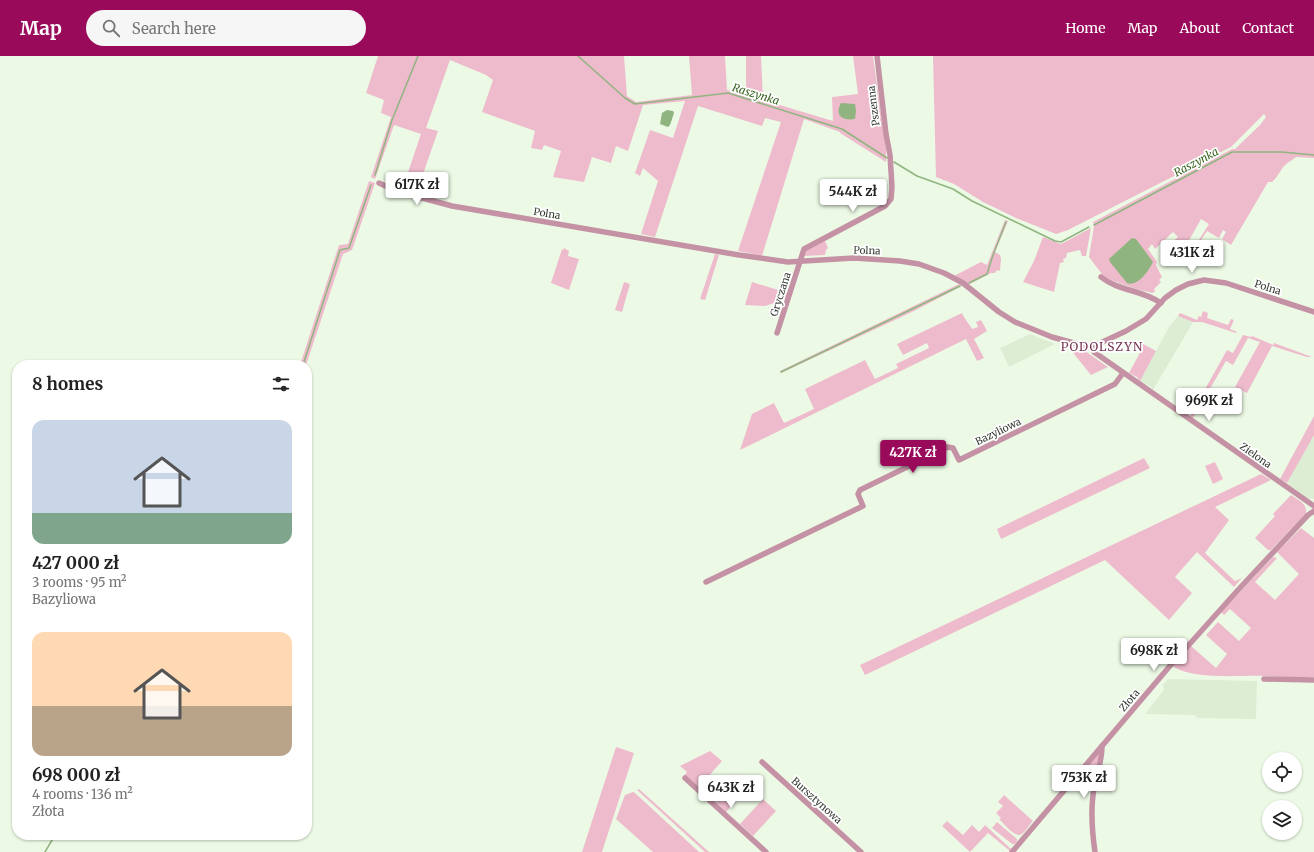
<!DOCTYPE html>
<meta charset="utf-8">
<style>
:root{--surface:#fff;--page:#f6f6f6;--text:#222;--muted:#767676;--accent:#9a0a5b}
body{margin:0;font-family:Merriweather,serif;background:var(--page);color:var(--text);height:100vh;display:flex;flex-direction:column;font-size:15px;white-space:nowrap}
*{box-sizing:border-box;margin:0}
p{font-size:13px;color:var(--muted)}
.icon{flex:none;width:22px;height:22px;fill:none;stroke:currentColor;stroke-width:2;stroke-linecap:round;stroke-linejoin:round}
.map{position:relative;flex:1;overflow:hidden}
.sheet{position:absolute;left:12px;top:304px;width:300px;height:480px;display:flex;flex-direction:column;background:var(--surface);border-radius:16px;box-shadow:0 1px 3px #0004}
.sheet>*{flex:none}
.buttons{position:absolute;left:1262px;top:696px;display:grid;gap:8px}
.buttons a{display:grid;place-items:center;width:40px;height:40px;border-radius:50%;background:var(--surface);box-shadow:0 1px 3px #0004;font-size:20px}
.price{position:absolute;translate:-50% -34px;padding:0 9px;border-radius:4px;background:#fff;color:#222;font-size:13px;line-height:26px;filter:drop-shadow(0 1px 2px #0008)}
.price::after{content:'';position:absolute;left:50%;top:24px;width:12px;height:9px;margin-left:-6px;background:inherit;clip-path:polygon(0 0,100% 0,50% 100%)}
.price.active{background:var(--accent);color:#fff}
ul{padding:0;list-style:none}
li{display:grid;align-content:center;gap:8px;height:212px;padding:0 20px}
li span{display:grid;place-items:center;height:124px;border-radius:12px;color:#555}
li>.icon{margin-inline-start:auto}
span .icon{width:72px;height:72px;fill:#fffc;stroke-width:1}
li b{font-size:17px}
h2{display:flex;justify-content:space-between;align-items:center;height:48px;padding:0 20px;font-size:17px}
header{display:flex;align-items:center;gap:24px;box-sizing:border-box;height:56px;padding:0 20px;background:var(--accent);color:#fff}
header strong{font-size:19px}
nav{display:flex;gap:22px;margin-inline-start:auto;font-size:14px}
.search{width:280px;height:36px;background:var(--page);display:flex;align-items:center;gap:10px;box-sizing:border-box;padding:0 14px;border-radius:22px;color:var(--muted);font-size:15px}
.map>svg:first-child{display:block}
.built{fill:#dcedd4}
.green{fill:#eebbcd;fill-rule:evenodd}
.water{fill:#90b47f}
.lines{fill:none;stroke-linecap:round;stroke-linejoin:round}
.stream{stroke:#90b47f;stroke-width:1.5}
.street{stroke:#c492a4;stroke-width:5.5}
.labels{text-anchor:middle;stroke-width:3.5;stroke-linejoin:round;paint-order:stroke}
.street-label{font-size:10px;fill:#363c34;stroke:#fff}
.water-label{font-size:11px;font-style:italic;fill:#35621b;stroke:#fff}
.quarter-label{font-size:12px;letter-spacing:1px;fill:#773451;stroke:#fff}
</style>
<header>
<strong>Map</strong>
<div class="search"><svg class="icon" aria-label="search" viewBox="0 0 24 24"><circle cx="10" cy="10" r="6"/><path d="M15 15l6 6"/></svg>Search here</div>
<nav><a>Home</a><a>Map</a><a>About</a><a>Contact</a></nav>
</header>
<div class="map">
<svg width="1314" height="796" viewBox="0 0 1314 796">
<rect width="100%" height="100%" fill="#ecfae5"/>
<g class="built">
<polygon points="1178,260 1193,266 1153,334 1151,331 1140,325 1169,271"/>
<polygon points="1030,278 1055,288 1009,311 1000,292"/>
<polygon points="1314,379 1314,443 1307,442 1287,427"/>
<polygon points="1168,623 1257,625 1256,663 1198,662 1195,659 1145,658 1164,634 1163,629"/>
</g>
<g class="green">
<polygon points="378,0 624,0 627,40 636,46 692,39 689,0 725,0 727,34 746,38 746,0 761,0 763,44 833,65 832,41 858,38 853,0 873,0 886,93 886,106 840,77 840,76 804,63 762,200 738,195 781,66 765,62 762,70 698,50 655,181 641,178 658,125 643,112 640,120 635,117 650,74 673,82 685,45 643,49 628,95 616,90 611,107 592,101 584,126 553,121 561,95 544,89 542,94 531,92 535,75 482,56 493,24 486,19 450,4 426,72 438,75 416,138 402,134 421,78 394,69 375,123 371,121 391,61 381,57 384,44 366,37"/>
<path d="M933 0H1314V102L1296 101C1293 104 1288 106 1285 109 1280 114 1278 121 1272 126H1268L1231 189 1222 183 1226 176 1223 174 1219 182 1207 175 1193 196 1176 186 1170 192 1168 190 1178 181 1173 176 1155 193 1152 188 1148 193 1157 206 1156 209 1162 221 1159 224 1161 226 1154 233 1155 235 1153 237 1136 233 1105 222 1089 201 1094 170 1093 166 1232 93H1235L1260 69 1266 61 1264 58 1231 91 1068 174 1056 178 1016 162 983 146 954 128 936 121ZM1201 163 1209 168 1194 192 1187 188Z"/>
<polygon points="369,125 375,127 352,194 343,198 306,309 300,309 339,189 348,188"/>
<polygon points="1005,164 1008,165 995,196 1000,199 1001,203 1000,215 997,214 995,217 991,217 968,229 954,220 981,206 987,209"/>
<polygon points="1091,172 1086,200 1082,200 1080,194 1067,197 1066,202 1063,203 1064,206 1060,207 1054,236 1023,226 1034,205 1043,181 1061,188"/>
<polygon points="825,185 828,192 826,194 825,199 804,200 806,194"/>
<polygon points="564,192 569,195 568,200 579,203 569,234 551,227 562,193 563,194"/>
<polygon points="715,198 719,199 705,244 700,243"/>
<polygon points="624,226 630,228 622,256 615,254"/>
<polygon points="752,226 788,237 786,243 765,250 745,249"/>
<polygon points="959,228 962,230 912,256 781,317 780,315"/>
<polygon points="1203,255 1208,257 1207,262 1228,269 1231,263 1234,264 1230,273 1237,276 1236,277 1202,266 1193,266 1178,260 1180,257 1197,264 1199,260 1201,261"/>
<path d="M962 257C965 264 969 267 972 273L978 271 976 266 981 264 987 275 974 283 984 302 977 305 966 283 740 394 752 358 774 347 784 367 814 353 805 333 865 304 875 323 898 312 896 308 929 292 927 287 903 299 897 288Z"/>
<polygon points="1243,279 1251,281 1252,280 1273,289 1274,287 1312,301 1307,301 1272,290 1247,337 1235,331 1260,286 1248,282 1233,309 1226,305 1193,362 1190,360 1227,294 1233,297"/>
<polygon points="1143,288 1156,295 1140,325 1137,321 1129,317 1142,293 1141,292"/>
<polygon points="1075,291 1082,293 1108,311 1091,319 1070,293"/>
<polygon points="1314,360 1314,379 1287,427 1280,423"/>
<polygon points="1144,402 1150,412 1001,483 997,473"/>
<polygon points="1215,406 1223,423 1213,428 1205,410"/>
<polygon points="1261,418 1271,424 1215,451 1229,464 1205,497 1235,525 1242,522 1234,531 1197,496 1175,521 1192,537 1169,564 1105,504 865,619 860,609"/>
<path d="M1291 439C1298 444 1307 447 1306 457L1271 494H1268L1255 482 1275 460 1273 458Z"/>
<path d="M1301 472 1314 482V621C1298 623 1281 620 1265 620 1240 619 1195 624 1174 611V609L1191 590 1216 612 1227 598 1206 579 1218 566 1239 585 1251 572 1230 553 1224 559 1221 556 1273 501 1277 502 1255 526 1275 544 1299 518 1277 496Z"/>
<polygon points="616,691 634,697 602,796 582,796"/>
<polygon points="710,695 722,705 699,731 685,719 687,716 680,710"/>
<polygon points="1098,698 1100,699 1094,729 1082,718"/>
<polygon points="736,718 749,731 726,756 713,743"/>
<polygon points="639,733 709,796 705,796 637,734"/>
<polygon points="633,736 635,737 699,796 653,796 616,763 625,739"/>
<path d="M1004 739 1033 765C1029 769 1026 775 1022 778 1016 783 1004 768 999 763L1001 762 996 757 1003 750 998 746Z"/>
<polygon points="763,743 776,755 753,780 740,768"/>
<polygon points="947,765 963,779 972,769 979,776 985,769 1011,793 1010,795 988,777 970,796 942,770"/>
<polygon points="997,766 1017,783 1017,785 1015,788 1012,788 992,772"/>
</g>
<g class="water">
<path d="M841 47 855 48 856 55 855 63C843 65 834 60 841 47Z"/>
<polygon points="667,54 673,55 674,57 670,69 668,71 660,68 662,57"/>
<path d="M1132 182 1136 183 1153 206C1149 214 1138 231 1127 227L1110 206 1109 203Z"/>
</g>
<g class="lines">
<g class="stream">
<polyline points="578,0 625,42 635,48 728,37 842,73 887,102"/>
<polyline points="894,106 917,120 953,133 972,145 1055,185 1061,186 1089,171"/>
<polyline points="375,119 392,64 418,0"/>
<polyline points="1094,169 1232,96 1282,96 1314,99"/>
<polyline points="969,227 987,218 993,199 1006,166"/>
<polyline points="303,309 340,194 349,192 371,129"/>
<polyline points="781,316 960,230"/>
<polyline points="45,796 55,779"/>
</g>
<g class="street">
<polyline points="379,127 396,135 452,150 739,199 788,206 854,202 900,205 919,208 944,217 963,227 999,256 1015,266 1052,281 1092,292 1096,289 1126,275 1146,263 1165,242 1176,234 1188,228 1204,224 1226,227 1314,256"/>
<path d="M1101 221C1118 235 1143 234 1161 247"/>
<polyline points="777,277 804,193 885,150 891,143 892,131 890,99 886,78 877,0"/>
<polyline points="1092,292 1094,296 1314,450"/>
<polyline points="706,526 863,450 858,438 860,434 948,391 953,392 959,404 1115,328 1123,317"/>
<polyline points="1264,623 1314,624"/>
<polyline points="762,706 861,796"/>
<polyline points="685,722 766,796"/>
<polyline points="1012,796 1169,611 1238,534 1308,459 1314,455"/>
<path d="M1095 796C1092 775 1090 754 1094 733 1097 718 1102 705 1102 690"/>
</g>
</g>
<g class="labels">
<g class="street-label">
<text transform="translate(873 50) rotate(-97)" y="4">Pszenna</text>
<text transform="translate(547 157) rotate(9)" y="4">Polna</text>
<text transform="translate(867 194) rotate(2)" y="4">Polna</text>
<text transform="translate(1268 231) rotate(18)" y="4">Polna</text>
<text transform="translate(780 238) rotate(-72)" y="4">Gryczana</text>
<text transform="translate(998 375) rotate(-26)" y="4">Bazyliowa</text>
<text transform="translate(1256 399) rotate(35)" y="4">Zielona</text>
<text transform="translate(1129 644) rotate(-50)" y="4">Złota</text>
<text transform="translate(817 744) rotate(42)" y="4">Bursztynowa</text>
</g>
<g class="water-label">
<text transform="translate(756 38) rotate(17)" y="4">Raszynka</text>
<text transform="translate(1196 106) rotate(-28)" y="4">Raszynka</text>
</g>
<g class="quarter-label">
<text x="1102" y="295">PODOLSZYN</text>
</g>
</g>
</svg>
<div class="buttons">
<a><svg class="icon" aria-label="locate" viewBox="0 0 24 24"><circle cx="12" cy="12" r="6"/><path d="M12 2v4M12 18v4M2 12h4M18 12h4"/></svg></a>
<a><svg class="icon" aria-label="layers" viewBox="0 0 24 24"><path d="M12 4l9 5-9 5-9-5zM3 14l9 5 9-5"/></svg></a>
</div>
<b class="price" style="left:417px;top:150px">617K zł</b>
<b class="price" style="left:853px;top:157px">544K zł</b>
<b class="price" style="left:1192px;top:218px">431K zł</b>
<b class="price" style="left:1209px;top:366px">969K zł</b>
<b class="price active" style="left:913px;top:418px">427K zł</b>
<b class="price" style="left:1154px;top:616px">698K zł</b>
<b class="price" style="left:1084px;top:743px">753K zł</b>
<b class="price" style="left:731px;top:753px">643K zł</b>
<section class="sheet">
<h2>8 homes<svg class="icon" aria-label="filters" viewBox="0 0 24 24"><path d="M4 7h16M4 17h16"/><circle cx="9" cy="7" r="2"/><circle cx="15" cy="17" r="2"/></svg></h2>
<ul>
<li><span style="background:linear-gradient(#c9d6e8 75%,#7fa58c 0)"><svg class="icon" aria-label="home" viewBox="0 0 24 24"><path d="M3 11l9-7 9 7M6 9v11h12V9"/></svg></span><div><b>427 000 zł</b><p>3 rooms · 95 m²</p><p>Bazyliowa</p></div></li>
<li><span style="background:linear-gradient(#ffd9b3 60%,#b9a48a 0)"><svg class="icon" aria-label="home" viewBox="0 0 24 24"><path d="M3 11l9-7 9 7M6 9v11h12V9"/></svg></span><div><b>698 000 zł</b><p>4 rooms · 136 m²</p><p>Złota</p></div></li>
</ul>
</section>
</div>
